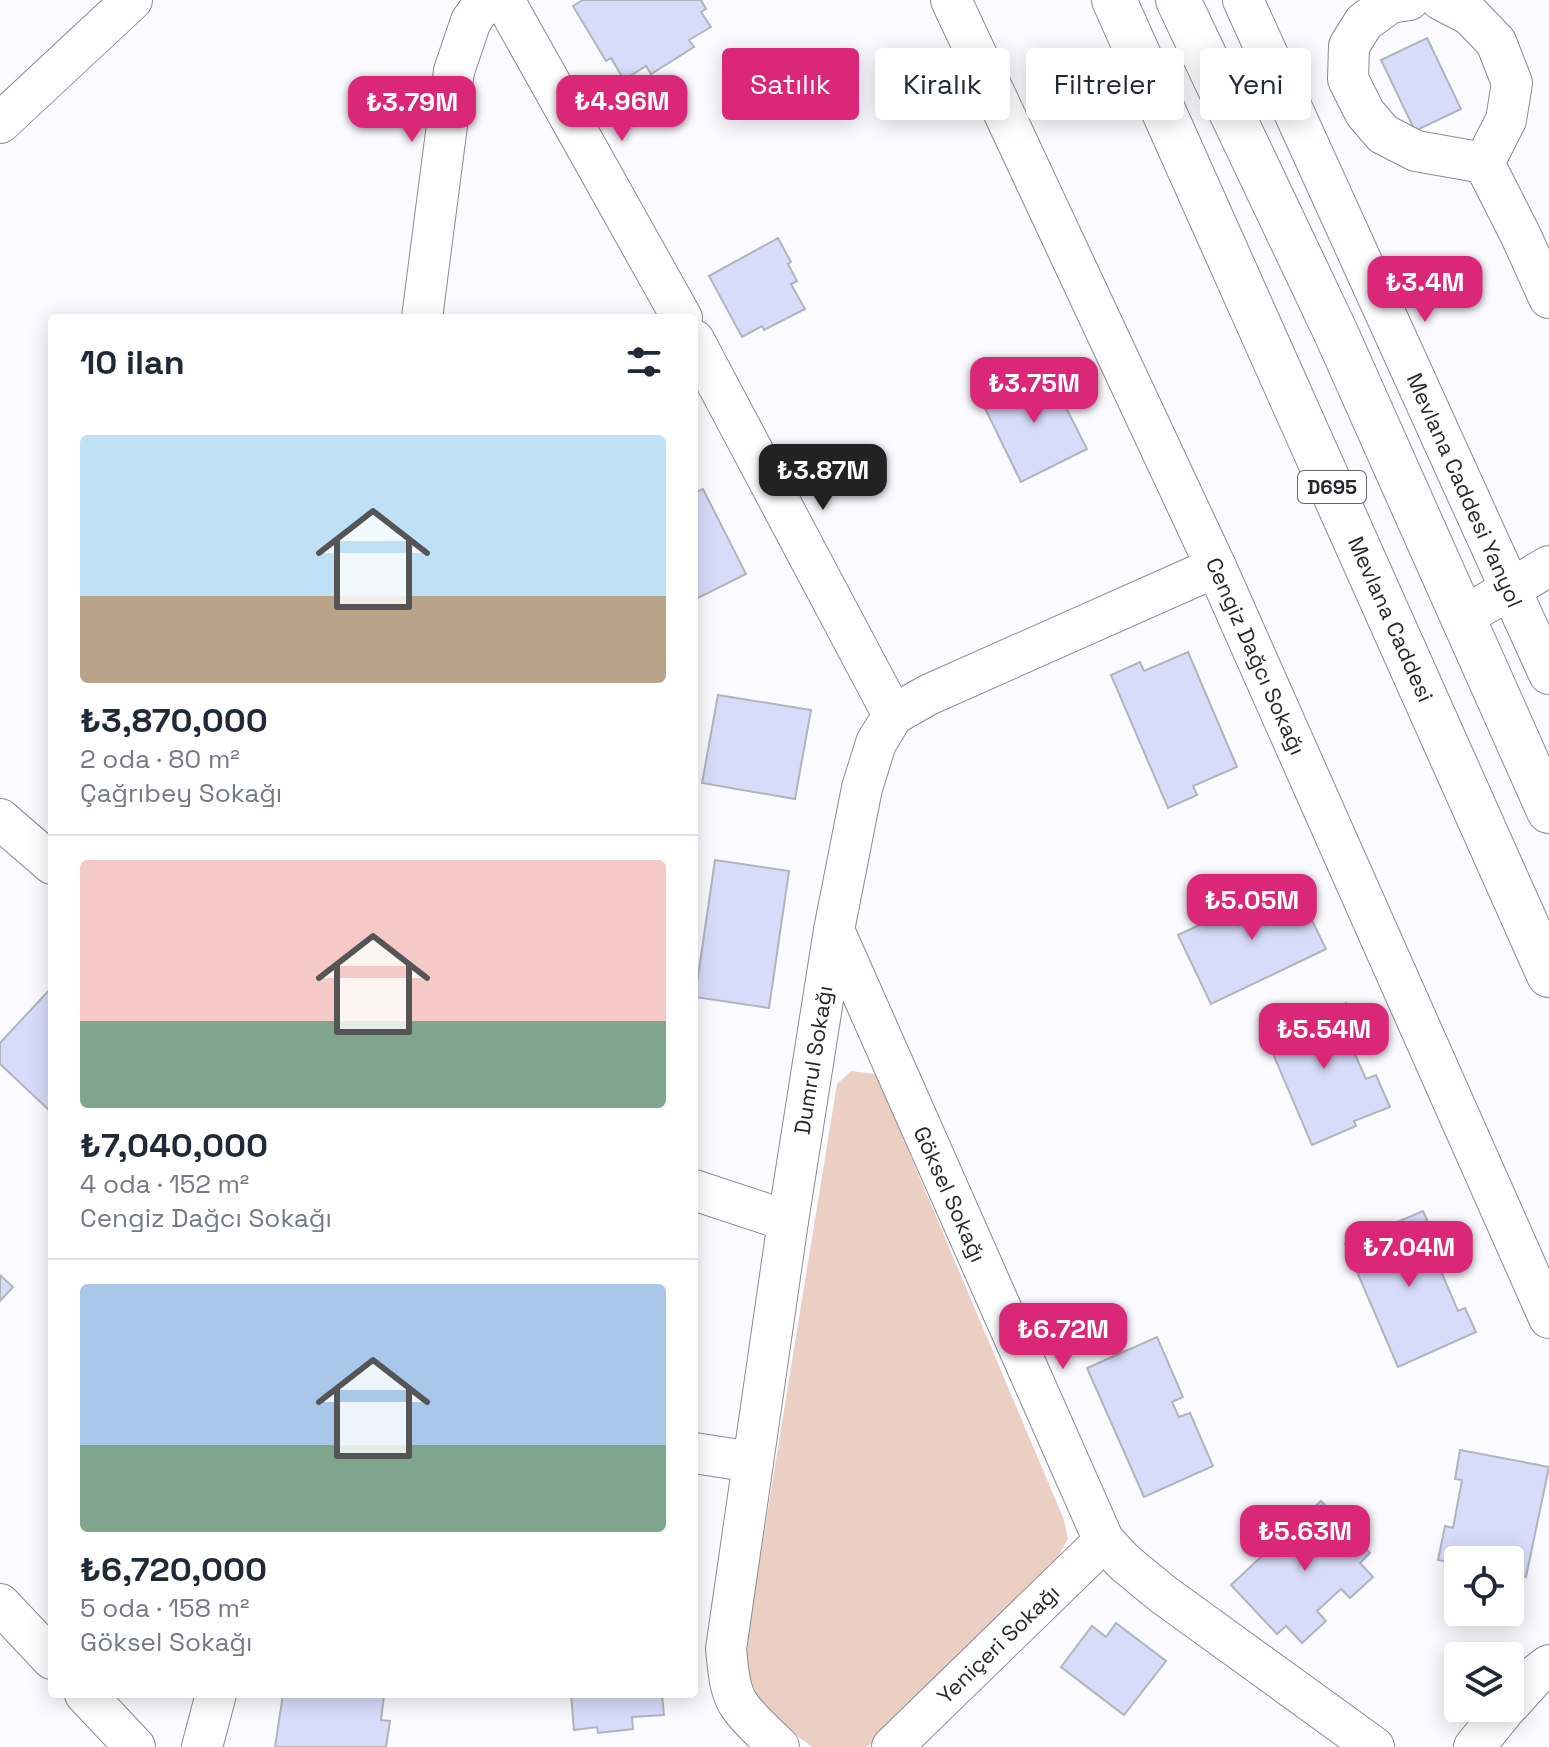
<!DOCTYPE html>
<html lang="tr">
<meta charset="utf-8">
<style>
:root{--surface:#fff;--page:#f2f2f3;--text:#1f2937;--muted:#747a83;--line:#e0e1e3;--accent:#db2777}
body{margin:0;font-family:"Space Grotesk",sans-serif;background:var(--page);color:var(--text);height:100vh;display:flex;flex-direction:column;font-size:30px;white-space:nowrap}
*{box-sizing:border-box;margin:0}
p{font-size:26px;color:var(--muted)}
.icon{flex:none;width:44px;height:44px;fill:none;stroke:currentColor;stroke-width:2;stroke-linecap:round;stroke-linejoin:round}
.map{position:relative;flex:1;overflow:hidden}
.panel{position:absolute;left:48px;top:314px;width:650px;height:1384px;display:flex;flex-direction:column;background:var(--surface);border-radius:8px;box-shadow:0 4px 20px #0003}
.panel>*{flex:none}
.banner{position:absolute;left:722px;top:48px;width:706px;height:72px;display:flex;gap:16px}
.buttons{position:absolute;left:1444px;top:1546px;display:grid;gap:16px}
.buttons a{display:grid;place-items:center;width:80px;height:80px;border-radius:8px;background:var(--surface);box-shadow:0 4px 20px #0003;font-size:40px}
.price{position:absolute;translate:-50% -68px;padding:0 18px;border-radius:16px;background:var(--accent);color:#fff;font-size:26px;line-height:52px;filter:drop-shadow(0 2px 4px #0008)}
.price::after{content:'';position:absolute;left:50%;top:48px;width:24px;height:18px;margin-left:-12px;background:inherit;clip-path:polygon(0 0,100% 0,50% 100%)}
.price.on{background:#222;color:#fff}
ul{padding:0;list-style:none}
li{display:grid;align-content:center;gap:16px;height:424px;padding:0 32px}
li+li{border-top:2px solid var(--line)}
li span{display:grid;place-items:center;height:248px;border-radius:8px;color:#555}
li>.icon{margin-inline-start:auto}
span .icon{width:144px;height:144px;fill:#fffc;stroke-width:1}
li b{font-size:34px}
h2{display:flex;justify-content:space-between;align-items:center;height:96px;padding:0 32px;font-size:34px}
.tag{padding:0 28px;border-radius:8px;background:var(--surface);box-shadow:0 4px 20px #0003;font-size:28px;line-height:72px}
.tag.on{background:var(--accent);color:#fff}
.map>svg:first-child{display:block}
.green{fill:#eacfc2}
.building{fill:#d7dcfa;stroke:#b2b4bc;stroke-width:2}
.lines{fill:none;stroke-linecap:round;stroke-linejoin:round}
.minor-casing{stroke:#8a8b93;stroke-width:42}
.major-casing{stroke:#8a8b93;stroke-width:46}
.minor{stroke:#fff;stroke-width:40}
.major{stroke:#fff;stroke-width:44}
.labels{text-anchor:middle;stroke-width:6;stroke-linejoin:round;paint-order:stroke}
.shield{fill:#fff;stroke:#67686a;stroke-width:2}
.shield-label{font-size:20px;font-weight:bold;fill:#26272a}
.street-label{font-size:22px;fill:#26272a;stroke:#fff}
</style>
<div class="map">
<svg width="1549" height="1747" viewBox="0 0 1549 1747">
<rect width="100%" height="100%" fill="#fbfbff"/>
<polygon class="green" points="851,1071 876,1074 1064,1520 1068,1539 1054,1564 867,1747 812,1747 780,1723 757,1695 743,1663 837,1084"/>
<g class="building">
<polygon points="583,0 701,0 706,9 701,12 711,27 689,40 694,47 651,74 646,66 624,80 611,58 606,61 573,6"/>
<polygon points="1427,38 1461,109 1415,131 1381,60"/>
<polygon points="778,238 791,262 788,264 797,281 791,284 805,309 764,330 762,326 742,337 709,276"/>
<polygon points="1046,368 1087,449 1021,482 981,400"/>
<polygon points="703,489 746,574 694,600 694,493"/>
<polygon points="1188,652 1237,767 1193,786 1197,795 1168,808 1111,675 1140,662 1144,671"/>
<polygon points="718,695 811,710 795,799 702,783"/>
<polygon points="715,860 789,871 769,1008 695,997"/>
<polygon points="1293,881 1326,949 1211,1004 1178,935"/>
<polygon points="52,987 52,1110 50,1111 0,1064 0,1043"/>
<polygon points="1346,1003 1362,1043 1352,1048 1366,1079 1376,1075 1390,1107 1354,1121 1356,1126 1312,1145 1262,1028 1309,1008 1313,1017"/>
<polygon points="1423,1211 1438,1245 1431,1248 1458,1311 1465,1308 1476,1332 1398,1367 1345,1244"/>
<polygon points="0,1275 13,1287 0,1301"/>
<polygon points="1157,1337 1183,1397 1172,1402 1179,1417 1190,1413 1213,1466 1144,1497 1087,1368"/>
<polygon points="1460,1450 1549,1467 1526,1577 1510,1574 1510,1560 1458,1560 1458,1564 1438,1560 1445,1526 1453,1528 1462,1480 1455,1479"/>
<polygon points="1321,1501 1370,1553 1360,1563 1373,1577 1350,1598 1341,1589 1317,1611 1326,1621 1302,1643 1286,1626 1277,1634 1231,1585"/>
<polygon points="1116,1623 1166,1661 1124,1715 1061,1667 1092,1626 1106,1637"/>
<polygon points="283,1694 384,1696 381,1720 390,1721 386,1747 275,1747"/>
<polygon points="571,1694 662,1694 664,1715 632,1717 633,1729 598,1733 597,1727 574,1730"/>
</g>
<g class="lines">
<g class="minor-casing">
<g id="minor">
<polyline points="504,0 682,318"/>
<polyline points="951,0 1216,567 1549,1318"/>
<polyline points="1243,0 1549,674"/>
<polyline points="1409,0 1390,3 1364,22 1349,46 1348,79 1365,113 1383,134 1416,151 1484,163"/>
<polyline points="1441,0 1470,15 1496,42 1512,83 1506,120 1484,163"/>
<polyline points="0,123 132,0"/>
<polyline points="1484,163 1521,236 1549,298"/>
<polyline points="422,318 454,71 471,21 486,0"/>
<polyline points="694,340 893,715"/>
<polyline points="1463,617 1549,566"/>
<polyline points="0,819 52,864"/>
<polyline points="834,930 1104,1541 1125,1563 1164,1595 1374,1747"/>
<polyline points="694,1190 788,1221"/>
<polyline points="694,1453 753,1462"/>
<polyline points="0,1604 52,1659"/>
<polyline points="85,1694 135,1747"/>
<polyline points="1510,1704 1536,1675 1549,1665"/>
<polyline points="202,1747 216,1694"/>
<path d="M779 1747C766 1734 750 1721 739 1705 729 1690 728 1667 726 1649L788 1221 834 930 862 788 876 743 893 715 928 695 1216 567"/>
<polyline points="892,1747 1104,1541"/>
<polyline points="1474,1747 1506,1708"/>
</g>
</g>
<g class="major-casing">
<g id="major">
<polyline points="1114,0 1549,975"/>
<polyline points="1178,0 1336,333 1549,811"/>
</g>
</g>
<use href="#minor" class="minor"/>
<use href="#major" class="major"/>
</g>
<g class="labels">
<rect class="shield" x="1298" y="471" width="68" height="32" rx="6"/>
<g class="shield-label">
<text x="1332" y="494">D695</text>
</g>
<g class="street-label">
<text transform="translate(1465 490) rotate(66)" y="8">Mevlana Caddesi Yanyol</text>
<text transform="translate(1391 619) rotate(66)" y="8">Mevlana Caddesi</text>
<text transform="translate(1256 656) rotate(66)" y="8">Cengiz Dağcı Sokağı</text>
<text transform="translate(813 1060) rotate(-81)" y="8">Dumrul Sokağı</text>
<text transform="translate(950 1194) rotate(66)" y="8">Göksel Sokağı</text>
<text transform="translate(998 1644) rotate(-44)" y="8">Yeniçeri Sokağı</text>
</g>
</g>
</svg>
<div class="buttons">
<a><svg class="icon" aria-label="locate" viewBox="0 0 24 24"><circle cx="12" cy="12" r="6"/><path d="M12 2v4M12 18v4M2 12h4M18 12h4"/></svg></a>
<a><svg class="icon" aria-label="layers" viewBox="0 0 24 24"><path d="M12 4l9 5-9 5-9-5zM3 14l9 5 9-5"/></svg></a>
</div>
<b class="price" style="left:622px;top:143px">₺4.96M</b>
<b class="price" style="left:412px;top:144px">₺3.79M</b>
<b class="price" style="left:1425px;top:324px">₺3.4M</b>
<b class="price" style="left:1034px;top:425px">₺3.75M</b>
<b class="price on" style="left:823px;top:512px">₺3.87M</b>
<b class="price" style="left:1252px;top:942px">₺5.05M</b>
<b class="price" style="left:1324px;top:1071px">₺5.54M</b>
<b class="price" style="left:1409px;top:1289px">₺7.04M</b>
<b class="price" style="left:1063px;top:1371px">₺6.72M</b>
<b class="price" style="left:1305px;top:1573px">₺5.63M</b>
<div class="banner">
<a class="tag on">Satılık</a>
<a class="tag">Kiralık</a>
<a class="tag">Filtreler</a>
<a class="tag">Yeni</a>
</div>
<section class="panel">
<h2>10 ilan<svg class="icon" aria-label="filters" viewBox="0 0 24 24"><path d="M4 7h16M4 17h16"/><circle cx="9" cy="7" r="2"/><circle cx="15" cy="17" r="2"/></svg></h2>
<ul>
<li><span style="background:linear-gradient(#bfe0f5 65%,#b9a48a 0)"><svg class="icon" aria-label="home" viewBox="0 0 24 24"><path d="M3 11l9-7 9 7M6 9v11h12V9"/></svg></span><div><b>₺3,870,000</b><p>2 oda · 80 m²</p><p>Çağrıbey Sokağı</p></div></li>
<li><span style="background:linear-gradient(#f6c9c9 65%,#7fa58c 0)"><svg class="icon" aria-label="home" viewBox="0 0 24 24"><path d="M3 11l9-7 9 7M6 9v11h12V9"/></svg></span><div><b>₺7,040,000</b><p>4 oda · 152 m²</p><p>Cengiz Dağcı Sokağı</p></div></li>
<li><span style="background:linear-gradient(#a9c7e8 65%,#7fa58c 0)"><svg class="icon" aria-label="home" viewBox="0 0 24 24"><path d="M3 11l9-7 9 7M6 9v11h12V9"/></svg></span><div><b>₺6,720,000</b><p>5 oda · 158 m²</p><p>Göksel Sokağı</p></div></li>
</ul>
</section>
</div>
